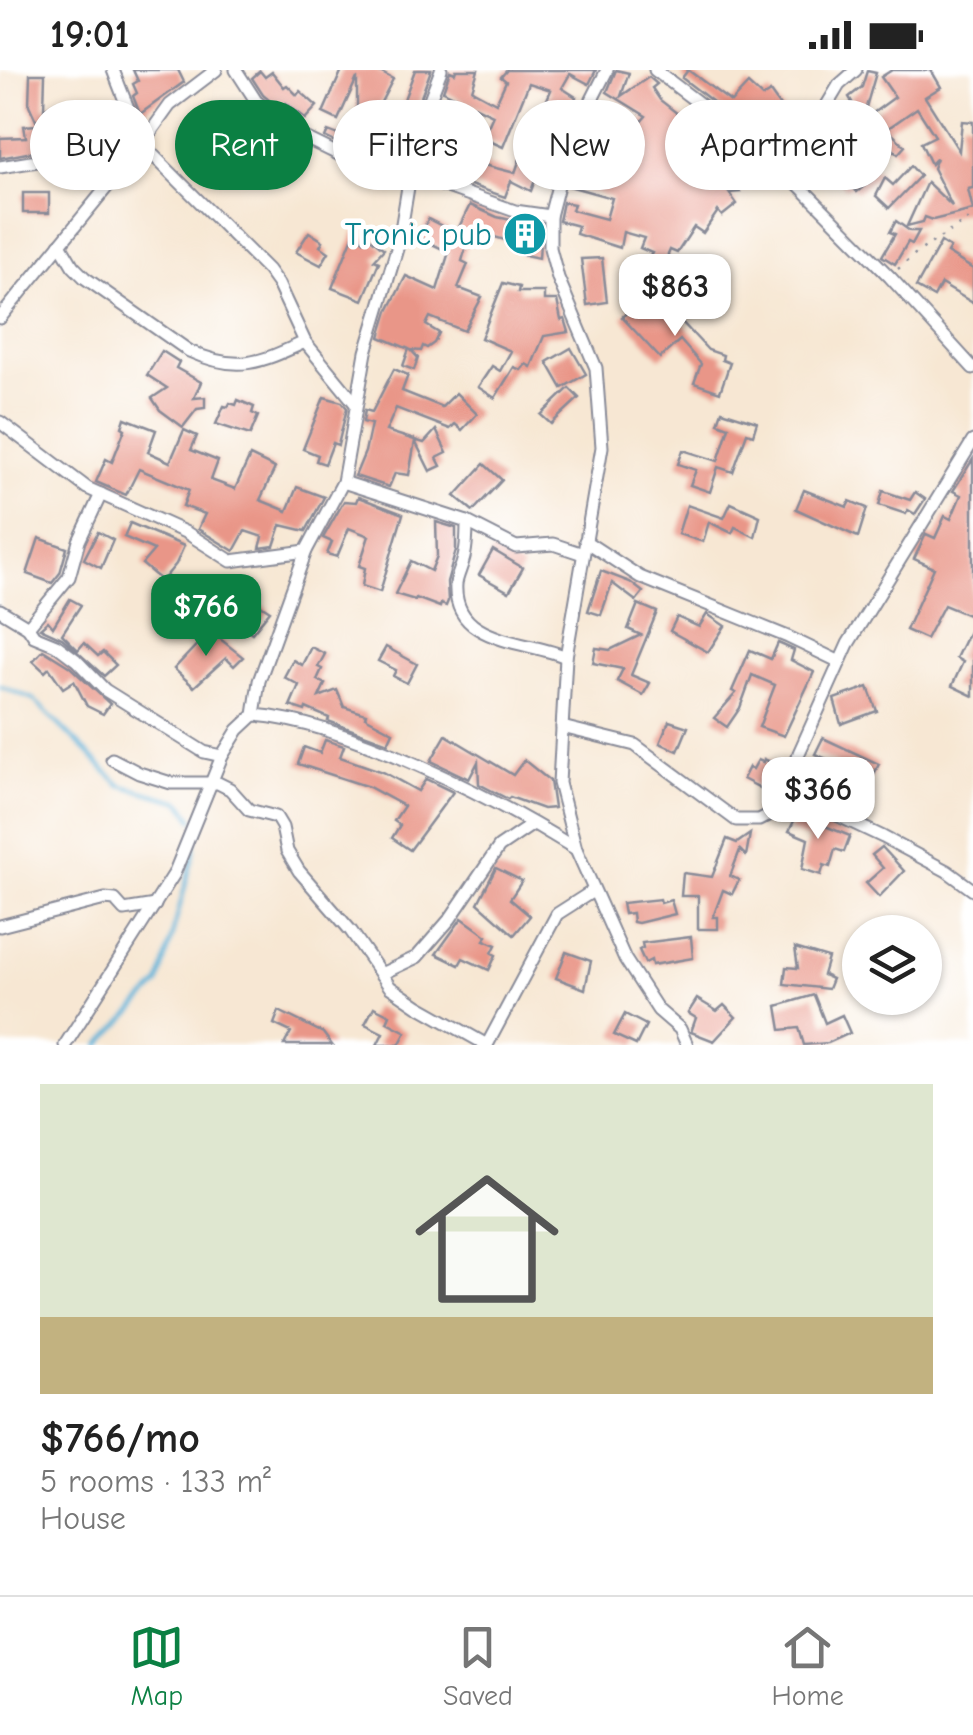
<!DOCTYPE html>
<meta charset="utf-8">
<style>
:root{--surface:#fff;--page:#f2f2f2;--text:#222;--muted:#767676;--line:#e0e0e0;--accent:#0b8043}
body{margin:0;font-family:"Comic Neue",sans-serif;background:var(--page);color:var(--text);height:100vh;display:flex;flex-direction:column;font-size:38px;white-space:nowrap}
*{box-sizing:border-box;margin:0}
p{font-size:32px;color:var(--muted)}
.icon{flex:none;width:55px;height:55px;fill:none;stroke:currentColor;stroke-width:2;stroke-linecap:round;stroke-linejoin:round}
.map{position:relative;height:975px;overflow:hidden}
.drawer{display:flex;flex-direction:column;background:var(--surface);flex:1}
.drawer>*{flex:none}
.top-card{position:absolute;left:30px;top:30px;width:915px;height:90px;display:flex;gap:20px}
.tools{position:absolute;left:842px;top:845px;display:grid;gap:20px}
.tools a{display:grid;place-items:center;width:100px;height:100px;border-radius:50%;background:var(--surface);box-shadow:0 2px 8px #0004;font-size:50px}
.price{position:absolute;translate:-50% -85px;padding:0 22px;border-radius:20px;background:#fff;color:#222;font-size:32px;line-height:65px;filter:drop-shadow(0 2px 5px #0008)}
.price::after{content:'';position:absolute;left:50%;top:60px;width:30px;height:22px;margin-left:-15px;background:inherit;clip-path:polygon(0 0,100% 0,50% 100%)}
.price.selected{background:var(--accent);color:#fff}
ul{padding:0;list-style:none}
li{display:grid;align-content:center;gap:20px;height:530px;padding:0 40px}
li span{display:grid;place-items:center;height:310px;border-radius:0px;color:#555}
li>.icon{margin-inline-start:auto}
span .icon{width:180px;height:180px;fill:#fffc;stroke-width:1}
li b{font-size:42px}
.tag{padding:0 35px;border-radius:45px;background:var(--surface);box-shadow:0 2px 8px #0004;font-size:35px;line-height:90px}
.tag.selected{background:var(--accent);color:#fff}
.status{display:flex;justify-content:space-between;align-items:center;height:70px;padding:0 50px;background:var(--surface);direction:ltr}
.status svg{height:28px;fill:currentColor}
.dock{display:flex;justify-content:space-around;align-items:center;height:140px;border-top:2px solid var(--line);background:var(--surface);font-size:28px;color:var(--muted)}
.dock a{display:grid;justify-items:center;gap:5px}
.dock .selected{color:var(--accent)}
.map>svg:first-child{display:block}
.lines{fill:none;stroke-linecap:round;stroke-linejoin:round}
.stream{stroke:#5db3d9;stroke-width:4}
.building{fill:#e99688}
.street-casing{stroke:#898b98;stroke-width:15}
.path{stroke:#898b98;stroke-width:2.5;stroke-dasharray:2.5 8;stroke-linecap:butt}
.street{stroke:#fff;stroke-width:11}
.labels{text-anchor:middle;stroke-width:9;stroke-linejoin:round;paint-order:stroke}
.culture-label{font-size:32px;fill:#0d838f;stroke:#fff;text-anchor:end}
</style>
<div class="status"><b>19:01</b><svg viewBox="0 0 49 12"><path d="M0 12V9h3v3zM5 12V6h3v6zM10 12V3h3v9zM15 12V0h3v12zM26 1h20v11H26zM47 4h2v5h-2z"/></svg></div>
<div class="map">
<svg width="973" height="975" viewBox="0 0 973 975">
<rect width="100%" height="100%" fill="#fff"/>
<filter id="ink" filterUnits="userSpaceOnUse"><feTurbulence type="fractalNoise" baseFrequency=".01" numOctaves="2"/><feDisplacementMap in="SourceGraphic" scale="20" xChannelSelector="R" yChannelSelector="G"/><feConvolveMatrix kernelMatrix="1 2 1 2 8 2 1 2 1" color-interpolation-filters="sRGB"/></filter>
<filter id="wash" filterUnits="userSpaceOnUse"><feTurbulence type="fractalNoise" baseFrequency=".0048" numOctaves="4" result="noise"/><feDisplacementMap in="SourceGraphic" scale="40" xChannelSelector="R" yChannelSelector="G"/><feGaussianBlur stdDeviation="2.25" result="paint"/><feColorMatrix in="noise" values="0 0 0 0 0 0 0 0 0 0 0 0 0 0 0 0 0 1.4 0 .05"/><feComposite in="paint" operator="in"/></filter>
<g filter="url(#wash)">
<rect width="100%" height="100%" fill="#f7e7d3"/>
<g class="lines">
<g class="stream">
<polyline points="0,616 33,629 120,715 181,732 193,750"/>
<polyline points="100,975 159,914 194,783 196,763"/>
</g>
</g>
<g id="blocks">
<g class="building">
<polygon points="133,0 178,0 184,12 140,44 133,26 137,23 133,14 138,11"/>
<polygon points="342,0 376,0 393,9 379,36 399,43 415,0 431,0 418,35 402,101 393,101 325,67 328,61 387,84 394,64 357,60 357,8 338,50 323,43"/>
<polygon points="456,0 478,0 472,20 496,33 506,11 501,7 507,0 596,0 589,14 570,4 562,18 576,27 567,52 542,41 551,20 529,13 503,77 483,68 493,45 443,21 450,1 455,3"/>
<polygon points="616,0 629,3 621,26 649,7 657,14 652,18 660,30 692,55 695,49 717,63 710,73 730,92 736,85 754,102 748,109 738,108 740,122 729,123 737,134 722,146 718,141 703,163 694,157 677,183 670,180 653,220 637,208 652,183 640,178 644,168 623,162 620,178 576,164 578,156 559,151 563,132 574,134 572,140 606,149 612,128 569,116 577,80 582,70 601,74 587,106 597,112 628,60 632,62 646,46 607,22"/>
<polygon points="688,0 731,32 748,14 762,27 770,22 789,49 792,47 799,56 779,70 781,72 774,79 682,8"/>
<polygon points="892,0 931,0 941,17 925,27 959,81 962,51 973,52 973,118 968,119 973,140 933,150 925,147 923,152 907,156 927,112 952,136 933,98 937,88 931,94 921,73 935,66 917,38 887,59 905,76 898,84 887,73 868,92 880,103 857,122 851,115 846,119 839,111 845,106 835,93 839,90 815,66 825,56 844,76 864,56 849,34 852,32 849,27 862,17 867,1 876,3 862,51 895,27 881,7"/>
<polygon points="260,1 265,7 272,2 284,17 287,15 297,25 300,21 317,36 305,49 286,33 280,39 263,25 252,8"/>
<polygon points="30,4 45,4 44,39 57,32 70,59 60,64 55,55 43,61 43,65 42,62 35,65 38,81 0,88 0,68 26,67 24,56 38,55 29,35"/>
<polygon points="116,34 124,54 103,65 83,70 78,51 101,45 99,42"/>
<polygon points="449,53 489,78 484,95 515,103 524,77 531,80 535,60 563,66 550,107 538,102 531,121 511,111 505,127 435,103 439,81 427,77 431,62 442,65"/>
<polygon points="911,96 920,106 889,138 876,126 885,108 893,115"/>
<rect x="23" y="123" width="26" height="20"/>
<polygon points="470,135 497,147 541,156 539,188 520,184 522,175 471,160 462,191 468,194 458,218 482,227 464,261 430,247 426,255 439,263 434,273 427,278 423,276 421,281 411,280 418,288 414,300 403,296 409,279 380,267 388,241 406,206 437,220 449,182 419,168 428,149 456,163"/>
<polygon points="896,151 910,161 919,161 912,174 908,172 895,194 882,186 895,164 890,162"/>
<polygon points="355,161 364,171 368,166 384,179 374,190 379,192 363,230 332,218"/>
<polygon points="309,162 323,171 320,176 329,182 321,195 296,182"/>
<polygon points="941,172 950,178 947,183 973,199 973,233 941,214 934,227 916,217"/>
<polygon points="602,188 607,232 587,235 581,189"/>
<polygon points="503,213 519,217 518,222 544,222 544,230 557,230 561,250 565,249 569,262 544,266 531,297 526,294 521,300 514,297 495,328 478,317 492,296 500,301 511,281 481,268"/>
<polygon points="652,220 708,280 723,285 722,290 730,293 720,322 694,313 701,294 680,270 660,288 622,247"/>
<polygon points="571,278 586,304 562,318 547,292"/>
<polygon points="162,281 179,292 176,298 201,312 194,328 205,327 205,338 197,339 183,357 160,340 152,328 167,318 147,305"/>
<polygon points="394,299 408,305 402,321 442,337 456,323 477,344 462,360 455,354 450,359 396,338 386,361 424,373 436,360 447,383 437,388 441,396 430,401 415,371 409,405 395,403 389,417 355,406 365,382 371,354 363,352 365,340 372,342"/>
<polygon points="569,318 579,328 551,354 541,345"/>
<polygon points="324,327 342,332 347,338 338,375 333,373 325,394 316,391 318,385 303,379"/>
<polygon points="238,330 254,337 252,343 258,346 250,365 216,354 224,336 228,337 230,333 236,335"/>
<polygon points="722,341 757,352 753,365 747,363 733,402 718,397 710,422 690,415 696,400 678,394 683,380 718,391 729,357 718,353"/>
<polygon points="125,348 156,360 148,382 170,392 184,360 197,366 191,380 218,391 211,410 235,419 250,386 275,398 260,430 287,441 297,417 324,427 306,461 281,455 274,476 260,478 263,467 245,461 234,481 198,459 205,444 183,436 189,420 139,399 126,425 96,412 106,389 112,392 125,359 122,357"/>
<polygon points="973,389 973,547 944,535 926,569 906,560 934,498 914,489 926,464 935,468 945,446 951,449 961,425 953,421"/>
<polygon points="484,394 502,410 473,441 455,426"/>
<polygon points="804,420 847,437 850,431 867,438 858,467 796,439"/>
<polygon points="883,421 910,430 915,422 925,429 915,444 908,440 906,444 879,435"/>
<polygon points="358,427 403,444 380,522 362,516 365,498 359,496 369,466 349,458 337,487 327,484 332,472 323,468 344,431 356,432"/>
<polygon points="731,433 760,446 755,467 735,457 732,463 709,452 703,472 678,464 687,435 724,448"/>
<polygon points="436,452 456,458 456,480 447,512 448,531 446,536 441,534 440,537 416,528 415,530 395,524 411,491 431,501 437,486"/>
<polygon points="130,453 184,476 176,494 162,511 142,494 154,480 124,467"/>
<polygon points="98,462 113,470 101,498 84,489"/>
<polygon points="39,468 67,478 60,503 52,513 27,504"/>
<polygon points="493,480 523,498 509,522 479,505"/>
<polygon points="601,501 630,512 643,522 636,531 612,513 601,545 588,541"/>
<polygon points="70,529 81,535 62,564 78,580 84,573 98,586 103,582 116,595 104,606 62,568 40,558 48,551 53,557"/>
<polygon points="253,530 270,541 252,563 233,550 242,538 246,540"/>
<polygon points="638,534 657,542 631,605 650,613 643,625 617,611 623,599 593,593 596,578 610,580 641,565 628,559"/>
<polygon points="707,544 725,556 708,582 670,561 677,547 699,557"/>
<polygon points="973,553 973,626 952,616 963,592 956,588"/>
<polygon points="210,561 243,587 234,596 226,588 194,617 174,599"/>
<polygon points="778,573 794,580 791,590 814,602 784,666 759,657 775,615 752,605 740,638 727,657 714,648 736,623 732,621 750,580 771,589"/>
<polygon points="311,577 325,584 318,597 322,599 317,610 325,614 319,627 337,620 344,637 366,644 365,647 393,662 388,673 328,651 329,648 306,638 305,641 290,636 299,615 284,607 293,590 302,595"/>
<polygon points="386,577 417,594 407,613 393,606 396,600 378,591"/>
<polygon points="43,580 70,597 110,634 103,644 87,636 74,611 63,618 49,598 45,602 33,591"/>
<polygon points="868,617 877,641 841,654 834,629"/>
<polygon points="669,651 688,657 678,681 660,673"/>
<polygon points="446,665 513,705 524,690 550,711 554,738 543,739 510,727 508,729 479,714 478,692 469,709 431,691"/>
<polygon points="823,668 879,694 872,708 864,704 848,713 836,693 815,684"/>
<polygon points="325,670 344,676 340,687 383,702 418,721 426,709 453,722 410,780 392,768 400,755 394,751 404,736 369,717 298,694 304,677 320,683"/>
<polygon points="764,689 779,696 766,721 743,709 749,697 753,699 758,690 763,692"/>
<polygon points="800,739 826,753 825,756 850,766 844,782 835,779 830,797 824,795 821,805 802,799 808,769 789,761"/>
<polygon points="750,764 746,786 740,780 730,806 739,810 732,824 723,820 713,847 718,847 718,859 698,859 698,826 681,826 683,803 712,807 727,769 737,773"/>
<polygon points="882,777 904,801 879,827 866,813 883,798 872,785"/>
<polygon points="496,798 522,811 510,829 530,846 514,865 478,833"/>
<polygon points="660,829 661,833 671,830 675,844 638,853 633,852 632,843 624,844 622,833"/>
<polygon points="462,848 487,866 484,870 496,875 492,883 496,885 489,900 463,888 459,895 436,884"/>
<polygon points="691,867 693,888 652,895 651,890 645,893 639,880 643,878 642,873"/>
<polygon points="795,878 828,888 823,905 832,909 828,919 784,914 786,897 798,898"/>
<polygon points="566,882 591,891 585,919 556,908"/>
<polygon points="814,925 825,953 842,945 850,963 828,973 804,975 799,958 781,960 777,936"/>
<polygon points="697,929 717,941 724,935 736,947 714,971 691,962 696,948 688,943"/>
<polygon points="374,937 390,945 387,952 406,962 399,975 377,975 383,963 365,954"/>
<polygon points="279,941 323,963 332,975 284,975 291,962 274,954"/>
<polygon points="625,944 646,955 636,975 614,965"/>
</g>
</g>
</g>
<g filter="url(#ink)">
<use href="#blocks" fill-opacity="0" stroke="#898b98" stroke-width="2.5"/>
<g class="lines">
<g class="street-casing">
<g id="street">
<polyline points="113,0 142,74 268,200 278,214 305,272 355,333"/>
<polyline points="236,0 256,31 293,62 391,110 433,112 515,141 550,146"/>
<polyline points="607,0 568,77 550,146 550,178 558,208 596,298 602,377 566,587 559,713 576,779 625,889 658,940 680,959 687,975"/>
<polyline points="655,0 775,91 890,207 973,298"/>
<polyline points="775,91 818,50 839,15 856,0"/>
<polyline points="0,97 142,74 170,35 216,0"/>
<path d="M60 174 73 196 85 208 189 281C238 303 259 293 305 272"/>
<polyline points="0,248 142,74"/>
<polyline points="0,352 87,418 187,463 231,491 306,481"/>
<polyline points="343,412 467,452 516,477 553,474 583,484"/>
<path d="M467 452C467 465 467 479 463 491 461 499 457 506 456 514 452 575 529 570 566 587"/>
<polyline points="585,471 640,507 788,567 838,591"/>
<polyline points="0,540 28,557 34,566 56,575 76,590 105,620 204,682 222,686"/>
<polyline points="28,557 69,507 79,471 101,424"/>
<polyline points="254,645 259,611 306,481 343,412 366,282 399,172 409,111 427,37 441,0"/>
<polyline points="562,657 635,675 736,750 759,750 801,728 883,767 947,801 973,820"/>
<polyline points="112,689 139,703 171,713 218,713 230,719 249,740 276,747 282,757 287,781 299,801 351,861 390,917 418,936 487,975"/>
<polyline points="801,728 796,696 799,683 848,574 973,371"/>
<polyline points="0,856 105,829 115,830 124,840 155,835"/>
<polyline points="381,904 417,887 450,849 499,777 533,754"/>
<path d="M65 975 174 804 222 686 238 660 254 645C346 652 496 729 576 779"/>
<polyline points="487,975 557,844 593,821"/>
</g>
</g>
<polyline class="path" points="898,199 915,184 973,146"/>
<use href="#street" class="street"/>
</g>
</g>
<defs>
<g id="building-disc" transform="scale(2.25)"><circle r="9.5" fill="#0f9aa8" stroke="#fff"/><path d="M-4-6H4V6H1V3H-1V6H-4ZM-2.5-4.3h1.7v1.8h-1.7ZM.8-4.3h1.7v1.8H.8ZM-2.5-1h1.7V.8h-1.7ZM.8-1h1.7V.8H.8Z" fill="#fff"/></g>
</defs>
<g fill-rule="evenodd">
<use href="#building-disc" x="525" y="164"/>
</g>
<g class="labels">
<g class="culture-label">
<text x="492" y="175">Tronic pub</text>
</g>
</g>
</svg>
<div class="tools">
<a><svg class="icon" aria-label="layers" viewBox="0 0 24 24"><path d="M12 4l9 5-9 5-9-5zM3 14l9 5 9-5"/></svg></a>
</div>
<b class="price" style="left:675px;top:269px">$863</b>
<b class="price selected" style="left:206px;top:589px">$766</b>
<b class="price" style="left:818px;top:772px">$366</b>
<div class="top-card">
<a class="tag">Buy</a>
<a class="tag selected">Rent</a>
<a class="tag">Filters</a>
<a class="tag">New</a>
<a class="tag">Apartment</a>
</div>
</div>
<section class="drawer">
<ul>
<li><span style="background:linear-gradient(#dfe7d0 75%,#c2b280 0)"><svg class="icon" aria-label="home" viewBox="0 0 24 24"><path d="M3 11l9-7 9 7M6 9v11h12V9"/></svg></span><div><b>$766/mo</b><p>5 rooms · 133 m²</p><p>House</p></div></li>
</ul>
</section>
<nav class="dock">
<a class="selected"><svg class="icon" aria-label="map" viewBox="0 0 24 24"><path d="M3 6l6-2 6 2 6-2v14l-6 2-6-2-6 2zM9 4v14M15 6v14"/></svg>Map</a>
<a><svg class="icon" aria-label="saved" viewBox="0 0 24 24"><path d="M7 4h10v16l-5-4-5 4z"/></svg>Saved</a>
<a><svg class="icon" aria-label="home" viewBox="0 0 24 24"><path d="M3 11l9-7 9 7M6 9v11h12V9"/></svg>Home</a>
</nav>
